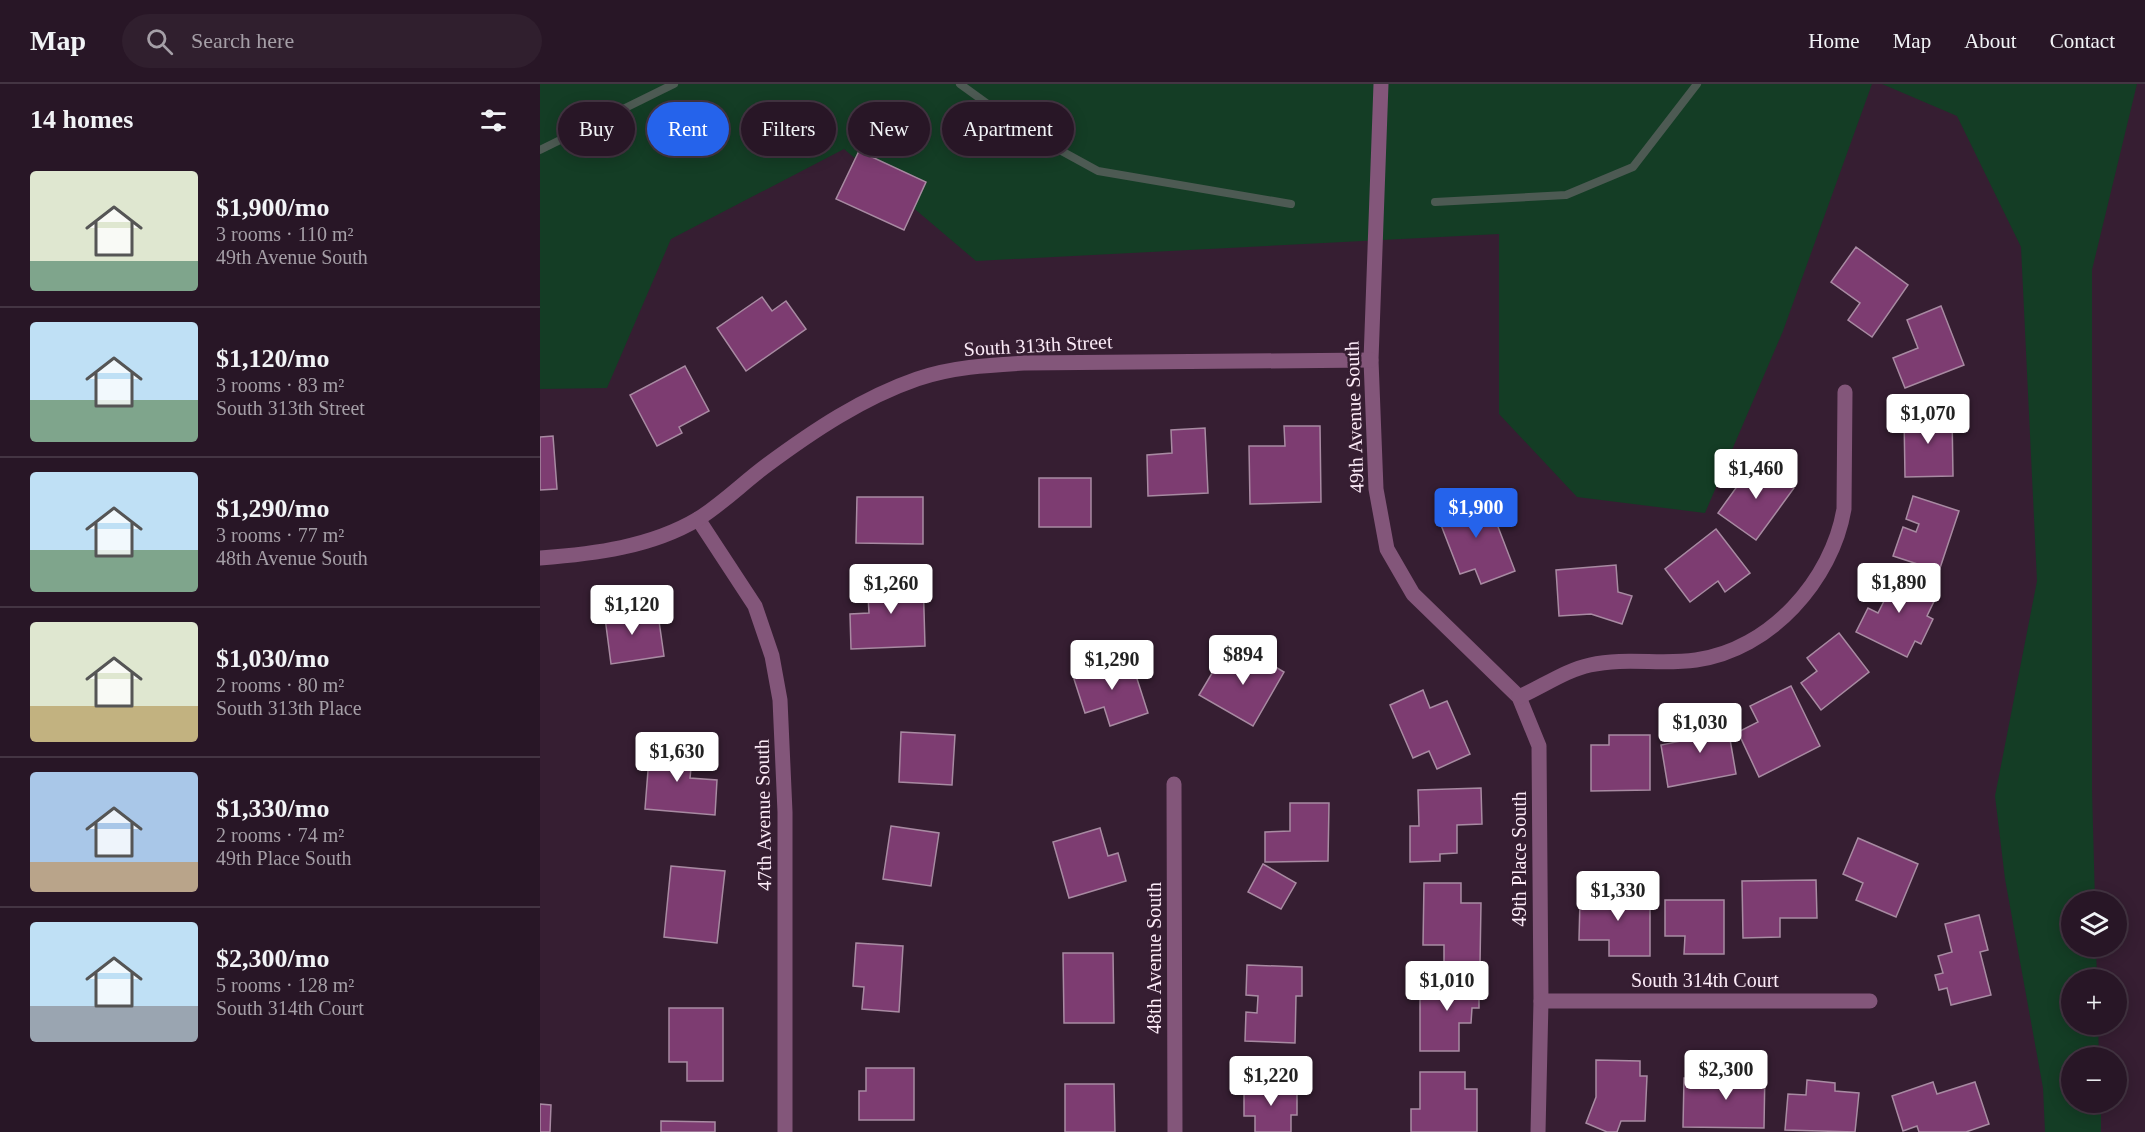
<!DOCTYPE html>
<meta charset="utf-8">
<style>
:root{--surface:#281626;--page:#301f2e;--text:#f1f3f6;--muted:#a59fa7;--line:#443543;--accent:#2563eb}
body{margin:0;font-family:Georgia,serif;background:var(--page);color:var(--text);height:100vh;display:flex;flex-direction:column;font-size:22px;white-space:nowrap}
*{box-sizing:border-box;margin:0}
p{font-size:20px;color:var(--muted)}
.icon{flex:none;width:33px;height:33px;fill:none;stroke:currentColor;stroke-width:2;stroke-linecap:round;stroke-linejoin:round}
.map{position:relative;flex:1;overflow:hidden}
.drawer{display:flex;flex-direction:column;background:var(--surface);width:540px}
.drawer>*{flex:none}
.hud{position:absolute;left:18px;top:18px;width:570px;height:54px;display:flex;gap:12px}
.controls{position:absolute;left:1521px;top:807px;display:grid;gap:12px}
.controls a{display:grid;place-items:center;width:66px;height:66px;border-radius:50%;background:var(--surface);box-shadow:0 3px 15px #0003,0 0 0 2px var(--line);font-size:30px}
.price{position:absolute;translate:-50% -51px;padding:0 14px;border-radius:6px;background:#fff;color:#222;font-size:20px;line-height:39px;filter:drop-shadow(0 2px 3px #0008)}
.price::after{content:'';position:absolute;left:50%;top:36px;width:18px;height:14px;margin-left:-9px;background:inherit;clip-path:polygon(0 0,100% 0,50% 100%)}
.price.selected{background:var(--accent);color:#fff}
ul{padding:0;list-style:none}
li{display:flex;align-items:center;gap:18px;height:150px;padding:0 30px}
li+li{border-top:2px solid var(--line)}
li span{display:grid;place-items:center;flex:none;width:168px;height:120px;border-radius:6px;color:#555}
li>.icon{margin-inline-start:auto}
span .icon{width:72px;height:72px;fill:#fffc;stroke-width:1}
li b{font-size:26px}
h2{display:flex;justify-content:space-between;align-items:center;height:72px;padding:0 30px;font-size:26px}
.chip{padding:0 21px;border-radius:27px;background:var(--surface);box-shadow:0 3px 15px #0003,0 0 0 2px var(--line);font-size:21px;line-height:54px}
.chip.selected{background:var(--accent);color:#fff}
header{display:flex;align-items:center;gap:36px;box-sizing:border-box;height:84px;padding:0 30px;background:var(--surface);border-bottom:2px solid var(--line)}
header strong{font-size:28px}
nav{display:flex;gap:33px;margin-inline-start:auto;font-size:21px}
.search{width:420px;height:54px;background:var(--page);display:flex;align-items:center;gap:15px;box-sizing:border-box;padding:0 21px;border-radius:33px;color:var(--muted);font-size:22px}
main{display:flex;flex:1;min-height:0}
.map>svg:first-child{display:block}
.green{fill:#143d25}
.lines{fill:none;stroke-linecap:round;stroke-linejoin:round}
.stream{stroke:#4d5a53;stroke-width:8}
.building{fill:#7d3c71;stroke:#a88aa2;stroke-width:1.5}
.minor{stroke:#83567a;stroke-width:15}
.labels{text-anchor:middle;stroke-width:5;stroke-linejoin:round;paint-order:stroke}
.street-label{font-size:20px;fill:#fcebf8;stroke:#361e32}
</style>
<header>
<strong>Map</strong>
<div class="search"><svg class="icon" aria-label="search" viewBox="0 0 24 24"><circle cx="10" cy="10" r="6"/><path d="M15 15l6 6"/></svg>Search here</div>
<nav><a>Home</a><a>Map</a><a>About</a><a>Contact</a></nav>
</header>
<main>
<section class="drawer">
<h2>14 homes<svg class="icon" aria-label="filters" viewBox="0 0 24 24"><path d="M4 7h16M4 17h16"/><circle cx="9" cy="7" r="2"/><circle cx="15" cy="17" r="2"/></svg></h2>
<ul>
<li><span style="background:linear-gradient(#dfe7d0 75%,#7fa58c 0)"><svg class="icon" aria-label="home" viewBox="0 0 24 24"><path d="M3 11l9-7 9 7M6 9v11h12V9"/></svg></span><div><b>$1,900/mo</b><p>3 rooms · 110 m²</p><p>49th Avenue South</p></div></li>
<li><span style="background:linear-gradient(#bfe0f5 65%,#7fa58c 0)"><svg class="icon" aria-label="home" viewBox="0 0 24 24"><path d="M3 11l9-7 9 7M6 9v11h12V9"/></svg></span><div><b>$1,120/mo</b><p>3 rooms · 83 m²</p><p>South 313th Street</p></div></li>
<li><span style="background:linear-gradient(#bfe0f5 65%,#7fa58c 0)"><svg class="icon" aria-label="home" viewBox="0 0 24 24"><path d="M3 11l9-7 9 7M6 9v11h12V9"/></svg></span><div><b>$1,290/mo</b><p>3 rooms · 77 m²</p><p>48th Avenue South</p></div></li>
<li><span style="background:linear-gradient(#dfe7d0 70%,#c2b280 0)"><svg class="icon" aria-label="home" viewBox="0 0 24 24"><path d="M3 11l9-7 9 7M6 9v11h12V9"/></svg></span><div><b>$1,030/mo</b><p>2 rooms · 80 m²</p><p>South 313th Place</p></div></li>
<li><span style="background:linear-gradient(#a9c7e8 75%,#b9a48a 0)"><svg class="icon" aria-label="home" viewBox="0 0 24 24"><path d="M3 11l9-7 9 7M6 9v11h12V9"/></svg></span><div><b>$1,330/mo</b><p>2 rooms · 74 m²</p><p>49th Place South</p></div></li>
<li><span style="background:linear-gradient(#bfe0f5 70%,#9aa5b1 0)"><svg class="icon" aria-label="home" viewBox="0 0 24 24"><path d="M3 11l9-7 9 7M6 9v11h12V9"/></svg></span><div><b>$2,300/mo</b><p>5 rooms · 128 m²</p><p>South 314th Court</p></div></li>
</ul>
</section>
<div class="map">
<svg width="1605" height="1048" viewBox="0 0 1605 1048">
<rect width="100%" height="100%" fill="#361e32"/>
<g class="green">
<polygon points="0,0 1332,0 1243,247 1165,429 1037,413 959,330 959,150 436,177 304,65 131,155 67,304 0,305"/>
<polygon points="1342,0 1597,0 1552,186 1552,706 1555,817 1532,818 1532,862 1556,863 1557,895 1532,896 1532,940 1558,941 1559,973 1532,974 1532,1018 1561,1019 1561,1048 1505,1048 1503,1004 1465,795 1455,712 1497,497 1481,163 1417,32"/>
</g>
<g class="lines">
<g class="stream">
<polyline points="420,0 485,47 558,87 751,120"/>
<polyline points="0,66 134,0"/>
<polyline points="895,118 1026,111 1093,83 1157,0"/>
</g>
</g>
<g class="building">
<polygon points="319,67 386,98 364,146 296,115"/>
<polygon points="1316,163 1368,201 1332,253 1308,236 1320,219 1291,198"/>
<polygon points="222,213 232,227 246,217 266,245 206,287 177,244"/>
<polygon points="1401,222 1424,281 1365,304 1353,274 1378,264 1367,236"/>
<polygon points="145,282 169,327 139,343 142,349 117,362 90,311"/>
<polygon points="1412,330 1413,392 1365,393 1364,331"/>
<polygon points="744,342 780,342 781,418 710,420 709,362 745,362"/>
<polygon points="665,344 668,409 608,412 607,371 632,369 631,346"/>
<polygon points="13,352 17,405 0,406 0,353"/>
<polygon points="1216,376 1254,404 1216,456 1178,429"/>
<rect x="499" y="394" width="52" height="49"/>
<polygon points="945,409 975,487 941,500 935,485 920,490 896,428"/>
<polygon points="1373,412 1419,427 1399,487 1353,472 1363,443 1376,448 1379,440 1366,435"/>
<polygon points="317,413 383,413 383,460 316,459"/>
<polygon points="1176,445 1210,489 1185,508 1178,497 1150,518 1125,485"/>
<polygon points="1076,481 1078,508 1092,512 1082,540 1051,530 1019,532 1016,486"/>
<polygon points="1347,484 1398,509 1387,532 1393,535 1381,560 1375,557 1367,573 1316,548 1328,524 1338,529 1344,517 1334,512"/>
<polygon points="383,492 385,562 311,565 310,530 329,529 327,494"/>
<polygon points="99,521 102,539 119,537 124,572 71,580 64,526"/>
<polygon points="1299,549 1329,588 1281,626 1261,599 1277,587 1267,574"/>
<polygon points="700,562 744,588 713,642 659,611 678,579 686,584"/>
<polygon points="590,573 608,629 570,642 564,623 545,629 533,592"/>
<polygon points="1251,602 1280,662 1219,693 1198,648 1218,638 1210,622"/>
<polygon points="883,606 890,624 907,617 930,670 897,685 889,667 873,674 850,621"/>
<polygon points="1186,632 1196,690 1128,703 1121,661 1151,655 1149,639"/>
<polygon points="361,648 415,651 412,701 359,698"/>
<polygon points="1069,651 1110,651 1110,706 1051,707 1051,661 1069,661"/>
<polygon points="110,661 153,664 150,694 177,696 175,731 105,725"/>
<polygon points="941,704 942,740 917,741 917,769 900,770 900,777 870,778 870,742 879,742 878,706"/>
<polygon points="750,719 789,719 788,777 725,778 725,748 750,747"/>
<polygon points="351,742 399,749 391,802 343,795"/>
<polygon points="560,744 568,772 578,769 586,797 529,814 513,758"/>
<polygon points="1318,754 1378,780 1356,833 1316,816 1323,799 1303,790"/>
<polygon points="723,780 756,799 741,825 708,808"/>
<polygon points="131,782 185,787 177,859 124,853"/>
<polygon points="1276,796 1277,834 1240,834 1240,853 1203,854 1202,797"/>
<polygon points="884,799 921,799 921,819 941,819 940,880 904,879 904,861 883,861"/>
<polygon points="1060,807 1110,807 1110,872 1069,872 1069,856 1039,856 1040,816 1061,816"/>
<polygon points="1125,816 1184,816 1184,870 1144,870 1145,852 1125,852"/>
<polygon points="1439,831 1448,866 1440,868 1451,911 1411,921 1407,904 1399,906 1395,891 1403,889 1398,872 1412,868 1405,840"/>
<polygon points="316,859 363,862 359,928 322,925 324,903 313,902"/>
<polygon points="523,869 573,869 574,939 524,939"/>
<polygon points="707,881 762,883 762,912 756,912 755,959 705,957 706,928 717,929 718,912 706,911"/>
<polygon points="900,893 939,893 939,924 932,924 931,939 919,939 919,967 880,967 880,904 900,904"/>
<polygon points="129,924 183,924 183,997 147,997 147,978 129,978"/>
<polygon points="1056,976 1100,977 1100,992 1107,992 1105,1037 1081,1037 1077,1048 1067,1048 1046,1039 1056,1013"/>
<polygon points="1197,981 1225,982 1224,1044 1143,1043 1144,994 1179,995 1179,1001 1197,1002"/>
<polygon points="326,984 374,984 374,1036 319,1036 319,1007 326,1007"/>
<polygon points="880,988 925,988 925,1005 937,1005 937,1048 871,1048 871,1025 880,1025"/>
<polygon points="1267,996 1295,999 1295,1007 1319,1009 1315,1048 1245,1046 1248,1010 1266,1011"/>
<polygon points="1393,998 1397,1010 1435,998 1449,1040 1426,1048 1379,1048 1377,1042 1363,1047 1352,1012"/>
<polygon points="525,1000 574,1000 575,1048 525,1048"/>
<polygon points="704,1002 757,1002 757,1031 751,1031 751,1048 715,1048 715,1032 704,1032"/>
<polygon points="0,1020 11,1021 10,1048 0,1048"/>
<polygon points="121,1037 175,1038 175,1048 121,1048"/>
</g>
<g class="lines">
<g class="minor">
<polyline points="841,0 831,276 836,405 847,465 873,510 979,613 999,662 1001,917 998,1048"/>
<polyline points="158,435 215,522 232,572 240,616 245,728 245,1048"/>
<path d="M0 474C54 470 111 463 158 435 182 420 204 398 227 381 273 347 322 314 377 295 411 283 449 281 485 279L831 276"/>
<path d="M979 613C1002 603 1026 586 1050 581 1085 573 1121 581 1156 576 1230 566 1292 496 1304 425L1305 308"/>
<polyline points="634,700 635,1048"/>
<polyline points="1001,917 1330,917"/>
</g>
</g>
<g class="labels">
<g class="street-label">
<text transform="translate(498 261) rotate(-3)" y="7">South 313th Street</text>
<text transform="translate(814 333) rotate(-92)" y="7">49th Avenue South</text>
<text transform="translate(223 731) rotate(-91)" y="7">47th Avenue South</text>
<text transform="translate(979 775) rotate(-90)" y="7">49th Place South</text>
<text transform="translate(614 874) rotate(-90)" y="7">48th Avenue South</text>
<text x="1165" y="903">South 314th Court</text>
</g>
</g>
</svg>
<div class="controls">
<a><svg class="icon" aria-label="layers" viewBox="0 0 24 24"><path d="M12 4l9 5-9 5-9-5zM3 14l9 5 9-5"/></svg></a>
<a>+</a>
<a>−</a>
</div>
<b class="price" style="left:1388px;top:361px">$1,070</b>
<b class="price" style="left:1216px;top:416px">$1,460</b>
<b class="price selected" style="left:936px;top:455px">$1,900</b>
<b class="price" style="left:1359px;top:530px">$1,890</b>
<b class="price" style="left:351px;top:531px">$1,260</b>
<b class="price" style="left:92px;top:552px">$1,120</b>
<b class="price" style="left:703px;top:602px">$894</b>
<b class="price" style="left:572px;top:607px">$1,290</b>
<b class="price" style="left:1160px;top:670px">$1,030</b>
<b class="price" style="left:137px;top:699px">$1,630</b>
<b class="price" style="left:1078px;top:838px">$1,330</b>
<b class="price" style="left:907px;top:928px">$1,010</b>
<b class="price" style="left:1186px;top:1017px">$2,300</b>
<b class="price" style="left:731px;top:1023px">$1,220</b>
<div class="hud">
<a class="chip">Buy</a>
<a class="chip selected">Rent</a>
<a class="chip">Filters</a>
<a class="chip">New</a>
<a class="chip">Apartment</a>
</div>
</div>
</main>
